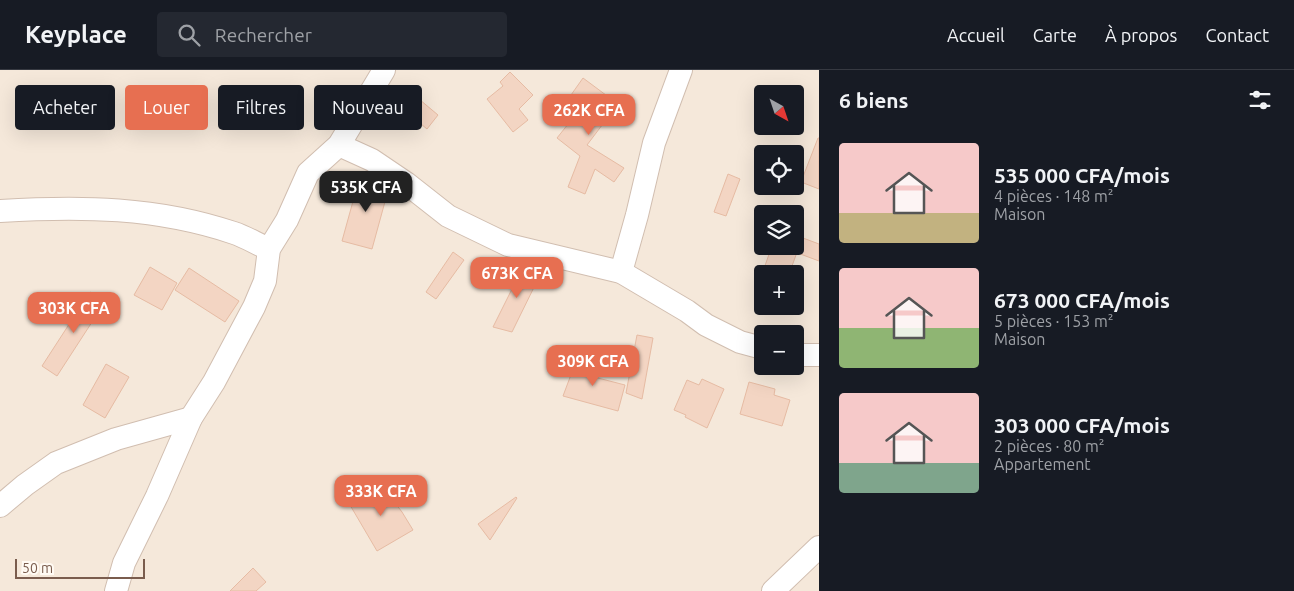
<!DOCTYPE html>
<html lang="fr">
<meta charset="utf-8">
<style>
:root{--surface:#171b24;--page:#242831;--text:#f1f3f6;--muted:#9ea1a6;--line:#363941;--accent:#e76f51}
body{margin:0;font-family:Ubuntu,sans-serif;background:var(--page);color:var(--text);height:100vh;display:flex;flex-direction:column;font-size:19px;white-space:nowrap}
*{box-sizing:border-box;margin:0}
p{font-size:16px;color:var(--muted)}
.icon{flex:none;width:28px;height:28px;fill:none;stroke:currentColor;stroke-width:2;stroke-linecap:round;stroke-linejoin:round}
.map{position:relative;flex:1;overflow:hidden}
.sheet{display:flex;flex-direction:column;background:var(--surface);width:475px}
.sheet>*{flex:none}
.top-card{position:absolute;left:15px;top:15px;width:475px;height:45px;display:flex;gap:10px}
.needle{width:32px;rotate:140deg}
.fabs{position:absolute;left:754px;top:15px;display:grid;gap:10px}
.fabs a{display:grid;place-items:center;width:50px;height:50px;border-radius:5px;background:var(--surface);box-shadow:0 5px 20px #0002;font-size:25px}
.scale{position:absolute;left:15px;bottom:12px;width:130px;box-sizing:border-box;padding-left:5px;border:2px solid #7a5c4d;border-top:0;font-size:14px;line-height:18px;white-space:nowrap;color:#7a5c4d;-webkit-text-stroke:4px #fffaf3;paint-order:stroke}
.price{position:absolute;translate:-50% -42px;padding:0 11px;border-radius:10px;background:var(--accent);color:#fff;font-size:16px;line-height:32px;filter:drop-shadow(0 1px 2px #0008)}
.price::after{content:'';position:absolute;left:50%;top:30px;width:15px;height:11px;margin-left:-8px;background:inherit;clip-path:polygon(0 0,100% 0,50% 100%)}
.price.on{background:#222;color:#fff}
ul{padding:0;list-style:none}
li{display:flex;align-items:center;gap:15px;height:125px;padding:0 20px}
li span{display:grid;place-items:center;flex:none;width:140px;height:100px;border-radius:5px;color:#555}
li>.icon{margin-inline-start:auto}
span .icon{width:60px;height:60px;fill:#fffc;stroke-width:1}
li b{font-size:21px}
h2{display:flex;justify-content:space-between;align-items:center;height:60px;padding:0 20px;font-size:21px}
.pill{padding:0 18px;border-radius:5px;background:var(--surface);box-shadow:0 5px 20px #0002;font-size:18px;line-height:45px}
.pill.on{background:var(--accent);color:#fff}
header{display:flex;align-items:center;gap:30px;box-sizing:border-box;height:70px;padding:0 25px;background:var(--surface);border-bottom:1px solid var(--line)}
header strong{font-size:24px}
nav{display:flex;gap:28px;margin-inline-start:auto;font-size:18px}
.search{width:350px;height:45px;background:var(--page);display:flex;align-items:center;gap:12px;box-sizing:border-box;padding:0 18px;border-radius:5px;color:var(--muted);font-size:19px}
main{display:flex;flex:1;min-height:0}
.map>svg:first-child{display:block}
.residential{fill:#f5e8da;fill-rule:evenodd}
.building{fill:#f3d5c3;stroke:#e6bba3}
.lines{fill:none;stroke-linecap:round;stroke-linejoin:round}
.minor-casing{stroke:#d1beb0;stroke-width:24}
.minor{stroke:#fff;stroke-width:22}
</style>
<header>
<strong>Keyplace</strong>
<div class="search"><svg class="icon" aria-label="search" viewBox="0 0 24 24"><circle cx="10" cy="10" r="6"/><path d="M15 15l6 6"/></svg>Rechercher</div>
<nav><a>Accueil</a><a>Carte</a><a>À propos</a><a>Contact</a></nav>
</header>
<main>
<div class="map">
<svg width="819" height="521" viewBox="0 0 819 521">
<rect width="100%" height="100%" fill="#fdf6ec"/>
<path class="residential" d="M0 0H819V521H0ZM762 24H795V56H762ZM762 84H795V116H762ZM762 144H795V176H762ZM762 204H795V236H762ZM762 264H795V296H762Z"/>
<g class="building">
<polygon points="510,2 533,25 519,39 528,50 513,62 487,29 503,16 500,12"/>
<polygon points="583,8 618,34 587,75 624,98 614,112 595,99 585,124 568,117 580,86 557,68 584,34 571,25"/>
<polygon points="413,24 438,45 427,59 402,38"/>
<polygon points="818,68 819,68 819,119 801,112"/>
<polygon points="728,104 740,109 726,146 714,142"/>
<polygon points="360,106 380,111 389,117 372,179 342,171"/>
<polygon points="795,165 819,174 819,191 795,182"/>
<polygon points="772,176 796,185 789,204 762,204"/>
<polygon points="453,182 464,190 436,229 426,222"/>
<polygon points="524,195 541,203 512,262 493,257"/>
<polygon points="150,197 177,213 162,240 134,225"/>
<polygon points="189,198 239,231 225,252 175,220"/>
<polygon points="90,222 105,232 57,306 42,296"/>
<polygon points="637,265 653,268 642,329 626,323"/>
<polygon points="578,286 595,292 590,306 625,315 618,341 563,326"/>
<polygon points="106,294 129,307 105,348 83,335"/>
<polygon points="702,309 724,319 707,358 685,347 686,345 674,340 687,310 699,315"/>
<polygon points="749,312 775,319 774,325 790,330 782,356 740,344"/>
<polygon points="379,412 402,442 413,460 377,481 350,435"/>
<polygon points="516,427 517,428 490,470 478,454"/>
<polygon points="253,498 266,512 256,521 230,521"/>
</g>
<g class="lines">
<g class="minor-casing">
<g id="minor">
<polyline points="339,75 372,90 406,113 448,146 508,175 621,202 687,241 706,255 740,272 762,278"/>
<path d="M0 141C81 136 157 137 234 163 246 167 257 174 269 179"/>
<polyline points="621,202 637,145 654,73 681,0"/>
<polyline points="795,285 819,285"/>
<polyline points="0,436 25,415 56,393 116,369 191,348"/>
<polyline points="116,521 124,493 157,426 191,348 214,312 254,237 265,211 269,179 287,150 308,103 339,75 384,0"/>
<polyline points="773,521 819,477"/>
</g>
</g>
<use href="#minor" class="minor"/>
</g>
</svg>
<div class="fabs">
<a><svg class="needle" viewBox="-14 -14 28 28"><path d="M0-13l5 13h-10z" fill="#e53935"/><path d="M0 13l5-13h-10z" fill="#9ea1a6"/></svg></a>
<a><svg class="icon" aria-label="locate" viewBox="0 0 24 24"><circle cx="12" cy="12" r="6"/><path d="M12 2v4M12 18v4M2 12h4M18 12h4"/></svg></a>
<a><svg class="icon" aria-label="layers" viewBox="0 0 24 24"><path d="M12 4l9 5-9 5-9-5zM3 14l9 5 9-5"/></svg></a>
<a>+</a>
<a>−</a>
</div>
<div class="scale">50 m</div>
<b class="price" style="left:589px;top:66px">262K CFA</b>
<b class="price on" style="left:366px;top:143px">535K CFA</b>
<b class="price" style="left:517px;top:229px">673K CFA</b>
<b class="price" style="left:74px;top:264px">303K CFA</b>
<b class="price" style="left:593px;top:317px">309K CFA</b>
<b class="price" style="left:381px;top:447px">333K CFA</b>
<div class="top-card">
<a class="pill">Acheter</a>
<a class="pill on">Louer</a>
<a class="pill">Filtres</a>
<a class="pill">Nouveau</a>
</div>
</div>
<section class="sheet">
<h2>6 biens<svg class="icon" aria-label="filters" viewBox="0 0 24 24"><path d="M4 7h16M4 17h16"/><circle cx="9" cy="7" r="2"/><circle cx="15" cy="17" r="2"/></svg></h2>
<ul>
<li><span style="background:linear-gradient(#f6c9c9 70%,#c2b280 0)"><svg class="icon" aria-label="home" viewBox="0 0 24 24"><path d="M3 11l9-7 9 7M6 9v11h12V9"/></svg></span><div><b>535 000 CFA/mois</b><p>4 pièces · 148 m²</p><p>Maison</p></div></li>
<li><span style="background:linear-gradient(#f6c9c9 60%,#8fb573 0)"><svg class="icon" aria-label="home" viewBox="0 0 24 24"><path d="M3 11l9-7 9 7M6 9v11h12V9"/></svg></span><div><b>673 000 CFA/mois</b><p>5 pièces · 153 m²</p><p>Maison</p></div></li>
<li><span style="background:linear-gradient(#f6c9c9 70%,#7fa58c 0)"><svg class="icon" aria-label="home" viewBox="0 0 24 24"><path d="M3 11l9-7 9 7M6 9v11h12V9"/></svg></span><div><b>303 000 CFA/mois</b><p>2 pièces · 80 m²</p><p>Appartement</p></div></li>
</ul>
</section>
</main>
